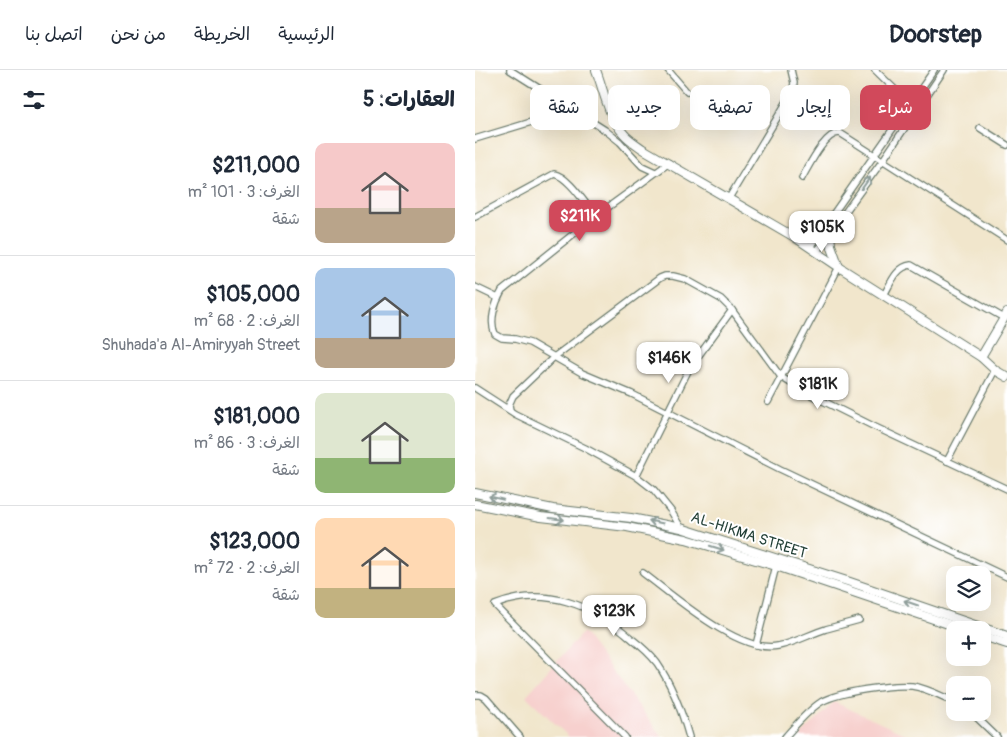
<!DOCTYPE html>
<html lang="ar">
<meta charset="utf-8">
<style>
:root{--surface:#fff;--page:#f2f2f3;--text:#1f2937;--muted:#747a83;--line:#e0e1e3;--accent:#d1495b}
body{margin:0;font-family:Pangolin,"Playpen Sans Arabic",sans-serif;background:var(--page);color:var(--text);direction:rtl;height:100vh;display:flex;flex-direction:column;font-size:19px;white-space:nowrap}
*{box-sizing:border-box;margin:0}
p{font-size:16px;color:var(--muted)}
.icon{flex:none;width:28px;height:28px;fill:none;stroke:currentColor;stroke-width:2;stroke-linecap:round;stroke-linejoin:round}
.map{position:relative;flex:1;overflow:hidden;direction:ltr}
.drawer{display:flex;flex-direction:column;background:var(--surface);width:475px}
.drawer>*{flex:none}
.banner{position:absolute;left:15px;top:15px;width:441px;height:45px;direction:rtl;display:flex;gap:10px}
.controls{position:absolute;left:471px;top:496px;display:grid;gap:10px}
.controls a{display:grid;place-items:center;width:45px;height:45px;border-radius:10px;background:var(--surface);box-shadow:0 5px 20px #0002;font-size:25px}
.price{position:absolute;translate:-50% -42px;padding:0 11px;border-radius:10px;background:#fff;color:#222;font-size:16px;line-height:32px;filter:drop-shadow(0 1px 2px #0008)}
.price::after{content:'';position:absolute;left:50%;top:30px;width:15px;height:11px;margin-left:-8px;background:inherit;clip-path:polygon(0 0,100% 0,50% 100%)}
.price.active{background:var(--accent);color:#fff}
ul{padding:0;list-style:none}
li{display:flex;align-items:center;gap:15px;height:125px;padding:0 20px}
li+li{border-top:1px solid var(--line)}
li span{display:grid;place-items:center;flex:none;width:140px;height:100px;border-radius:10px;color:#555}
li>.icon{margin-inline-start:auto}
span .icon{width:60px;height:60px;fill:#fffc;stroke-width:1}
li b{font-size:21px}
h2{display:flex;justify-content:space-between;align-items:center;height:60px;padding:0 20px;font-size:21px}
.chip{padding:0 18px;border-radius:10px;background:var(--surface);box-shadow:0 5px 20px #0002;font-size:18px;line-height:45px}
.chip.active{background:var(--accent);color:#fff}
header{display:flex;align-items:center;gap:30px;box-sizing:border-box;height:70px;padding:0 25px;background:var(--surface);border-bottom:1px solid var(--line)}
header strong{font-size:24px}
nav{display:flex;gap:28px;margin-inline-start:auto;font-size:18px}
main{display:flex;flex:1;min-height:0}
.map>svg:first-child{display:block}
.built{fill:#f7d0ce}
.lines{fill:none;stroke-linecap:round;stroke-linejoin:round}
.minor-casing{stroke:#687869;stroke-width:8}
.tertiary-casing{stroke:#687869;stroke-width:10}
.minor{stroke:#fff;stroke-width:5.5}
.tertiary{stroke:#fff;stroke-width:8}
.oneway{stroke:#8f9e9a}
.labels{text-anchor:middle;stroke-width:4;stroke-linejoin:round;paint-order:stroke}
.street-label{font-size:15px;fill:#1f3d34;stroke:#fff}
</style>
<header>
<strong>Doorstep</strong>
<nav><a>الرئيسية</a><a>الخريطة</a><a>من نحن</a><a>اتصل بنا</a></nav>
</header>
<main>
<div class="map">
<svg width="532" height="667" viewBox="0 0 532 667">
<rect width="100%" height="100%" fill="#fff"/>
<filter id="ink" filterUnits="userSpaceOnUse"><feTurbulence type="fractalNoise" baseFrequency=".02" numOctaves="2"/><feDisplacementMap in="SourceGraphic" scale="10" xChannelSelector="R" yChannelSelector="G"/><feConvolveMatrix kernelMatrix="1 2 1 2 8 2 1 2 1" color-interpolation-filters="sRGB"/></filter>
<filter id="wash" filterUnits="userSpaceOnUse"><feTurbulence type="fractalNoise" baseFrequency=".0096" numOctaves="4" result="noise"/><feDisplacementMap in="SourceGraphic" scale="20" xChannelSelector="R" yChannelSelector="G"/><feGaussianBlur stdDeviation="1.12" result="paint"/><feColorMatrix in="noise" values="0 0 0 0 0 0 0 0 0 0 0 0 0 0 0 0 0 1.4 0 .05"/><feComposite in="paint" operator="in"/></filter>
<g filter="url(#wash)">
<rect width="100%" height="100%" fill="#f1e6cc"/>
<g class="built">
<polygon points="108,562 187,667 94,667 51,626"/>
<polygon points="359,632 436,667 324,667"/>
</g>
</g>
<g filter="url(#ink)">
<g class="lines">
<g class="minor-casing">
<g id="minor">
<polyline points="35,0 130,60 145,72 167,96 180,102"/>
<polyline points="193,0 212,22"/>
<polyline points="400,0 438,37"/>
<polyline points="505,58 532,75"/>
<polyline points="0,69 96,40"/>
<path d="M194 93 121 146 27 221C20 233 14 251 20 264L27 268 40 269 55 273 107 303 157 324 305 399 532 507"/>
<path d="M327 108C334 96 350 62 365 63L532 170"/>
<polyline points="254,128 317,23 319,13 316,0"/>
<path d="M0 147 79 104C93 106 111 135 121 146"/>
<polyline points="335,177 459,0"/>
<polyline points="342,181 408,90 469,0"/>
<polyline points="0,217 23,228"/>
<path d="M409 225C416 213 421 197 436 195L529 248"/>
<polyline points="0,318 40,344 110,378 161,406 179,420 196,441 206,458"/>
<polyline points="293,332 364,197"/>
<polyline points="35,340 34,335 38,326 79,287 185,208 190,206 198,206 210,209 246,229 257,240 306,307 330,322 398,356 532,419"/>
<polyline points="472,391 520,300"/>
<polyline points="161,406 214,299 257,240"/>
<path d="M168 503C199 526 264 584 303 576 320 573 335 564 351 559 362 556 373 553 384 550"/>
<polyline points="281,575 301,496"/>
<polyline points="0,625 6,625 11,628 45,667"/>
<polyline points="496,642 522,667"/>
<path d="M150 667 20 535C69 515 119 535 157 569 166 576 175 584 182 593 197 615 207 642 214 667"/>
<path d="M310 667C321 655 332 641 346 632 364 622 416 614 437 616 452 618 466 626 480 632"/>
</g>
</g>
<g class="tertiary-casing">
<g id="tertiary">
<path d="M121 0C129 21 133 47 149 64 154 70 161 74 168 79L321 168 364 197 506 287 520 300 532 307"/>
<polyline points="355,163 356,175 364,197"/>
<polyline points="506,287 532,243"/>
<polyline points="0,423 78,439 156,448 206,458 375,512 532,566"/>
<polyline points="0,434 66,447 152,457 211,469 301,496 491,560"/>
<polyline points="508,566 532,574"/>
</g>
</g>
<use href="#minor" class="minor"/>
<use href="#tertiary" class="tertiary"/>
</g>
<defs><path id="oneway-shaft" d="M-6 0H5M1.5-3L5.5 0L1.5 3" fill="none" stroke-width="1.6" stroke-linecap="round" stroke-linejoin="round" transform="scale(1.25)"/></defs>
<g class="oneway">
<use href="#oneway-shaft" transform="translate(391 113) rotate(-54)"/>
<use href="#oneway-shaft" transform="translate(21 428) rotate(-167)"/>
<use href="#oneway-shaft" transform="translate(82 449) rotate(7)"/>
<use href="#oneway-shaft" transform="translate(181 452) rotate(-168)"/>
<use href="#oneway-shaft" transform="translate(242 478) rotate(17)"/>
<use href="#oneway-shaft" transform="translate(436 533) rotate(-161)"/>
</g>
</g>
<g class="labels">
<g class="street-label">
<text transform="translate(274 465) rotate(18)" y="5">AL-HIKMA STREET</text>
</g>
</g>
</svg>
<div class="controls">
<a><svg class="icon" aria-label="layers" viewBox="0 0 24 24"><path d="M12 4l9 5-9 5-9-5zM3 14l9 5 9-5"/></svg></a>
<a>+</a>
<a>−</a>
</div>
<b class="price active" style="left:105px;top:172px">$211K</b>
<b class="price" style="left:347px;top:183px">$105K</b>
<b class="price" style="left:194px;top:314px">$146K</b>
<b class="price" style="left:343px;top:340px">$181K</b>
<b class="price" style="left:139px;top:567px">$123K</b>
<div class="banner">
<a class="chip active">شراء</a>
<a class="chip">إيجار</a>
<a class="chip">تصفية</a>
<a class="chip">جديد</a>
<a class="chip">شقة</a>
</div>
</div>
<section class="drawer">
<h2>العقارات: 5<svg class="icon" aria-label="filters" viewBox="0 0 24 24"><path d="M4 7h16M4 17h16"/><circle cx="9" cy="7" r="2"/><circle cx="15" cy="17" r="2"/></svg></h2>
<ul>
<li><span style="background:linear-gradient(#f6c9c9 65%,#b9a48a 0)"><svg class="icon" aria-label="home" viewBox="0 0 24 24"><path d="M3 11l9-7 9 7M6 9v11h12V9"/></svg></span><div><b>$211,000</b><p>الغرف: 3 · 101 m²</p><p>شقة</p></div></li>
<li><span style="background:linear-gradient(#a9c7e8 70%,#b9a48a 0)"><svg class="icon" aria-label="home" viewBox="0 0 24 24"><path d="M3 11l9-7 9 7M6 9v11h12V9"/></svg></span><div><b>$105,000</b><p>الغرف: 2 · 68 m²</p><p>Shuhada'a Al-Amiryyah Street</p></div></li>
<li><span style="background:linear-gradient(#dfe7d0 65%,#8fb573 0)"><svg class="icon" aria-label="home" viewBox="0 0 24 24"><path d="M3 11l9-7 9 7M6 9v11h12V9"/></svg></span><div><b>$181,000</b><p>الغرف: 3 · 86 m²</p><p>شقة</p></div></li>
<li><span style="background:linear-gradient(#ffd9b3 70%,#c2b280 0)"><svg class="icon" aria-label="home" viewBox="0 0 24 24"><path d="M3 11l9-7 9 7M6 9v11h12V9"/></svg></span><div><b>$123,000</b><p>الغرف: 2 · 72 m²</p><p>شقة</p></div></li>
</ul>
</section>
</main>
